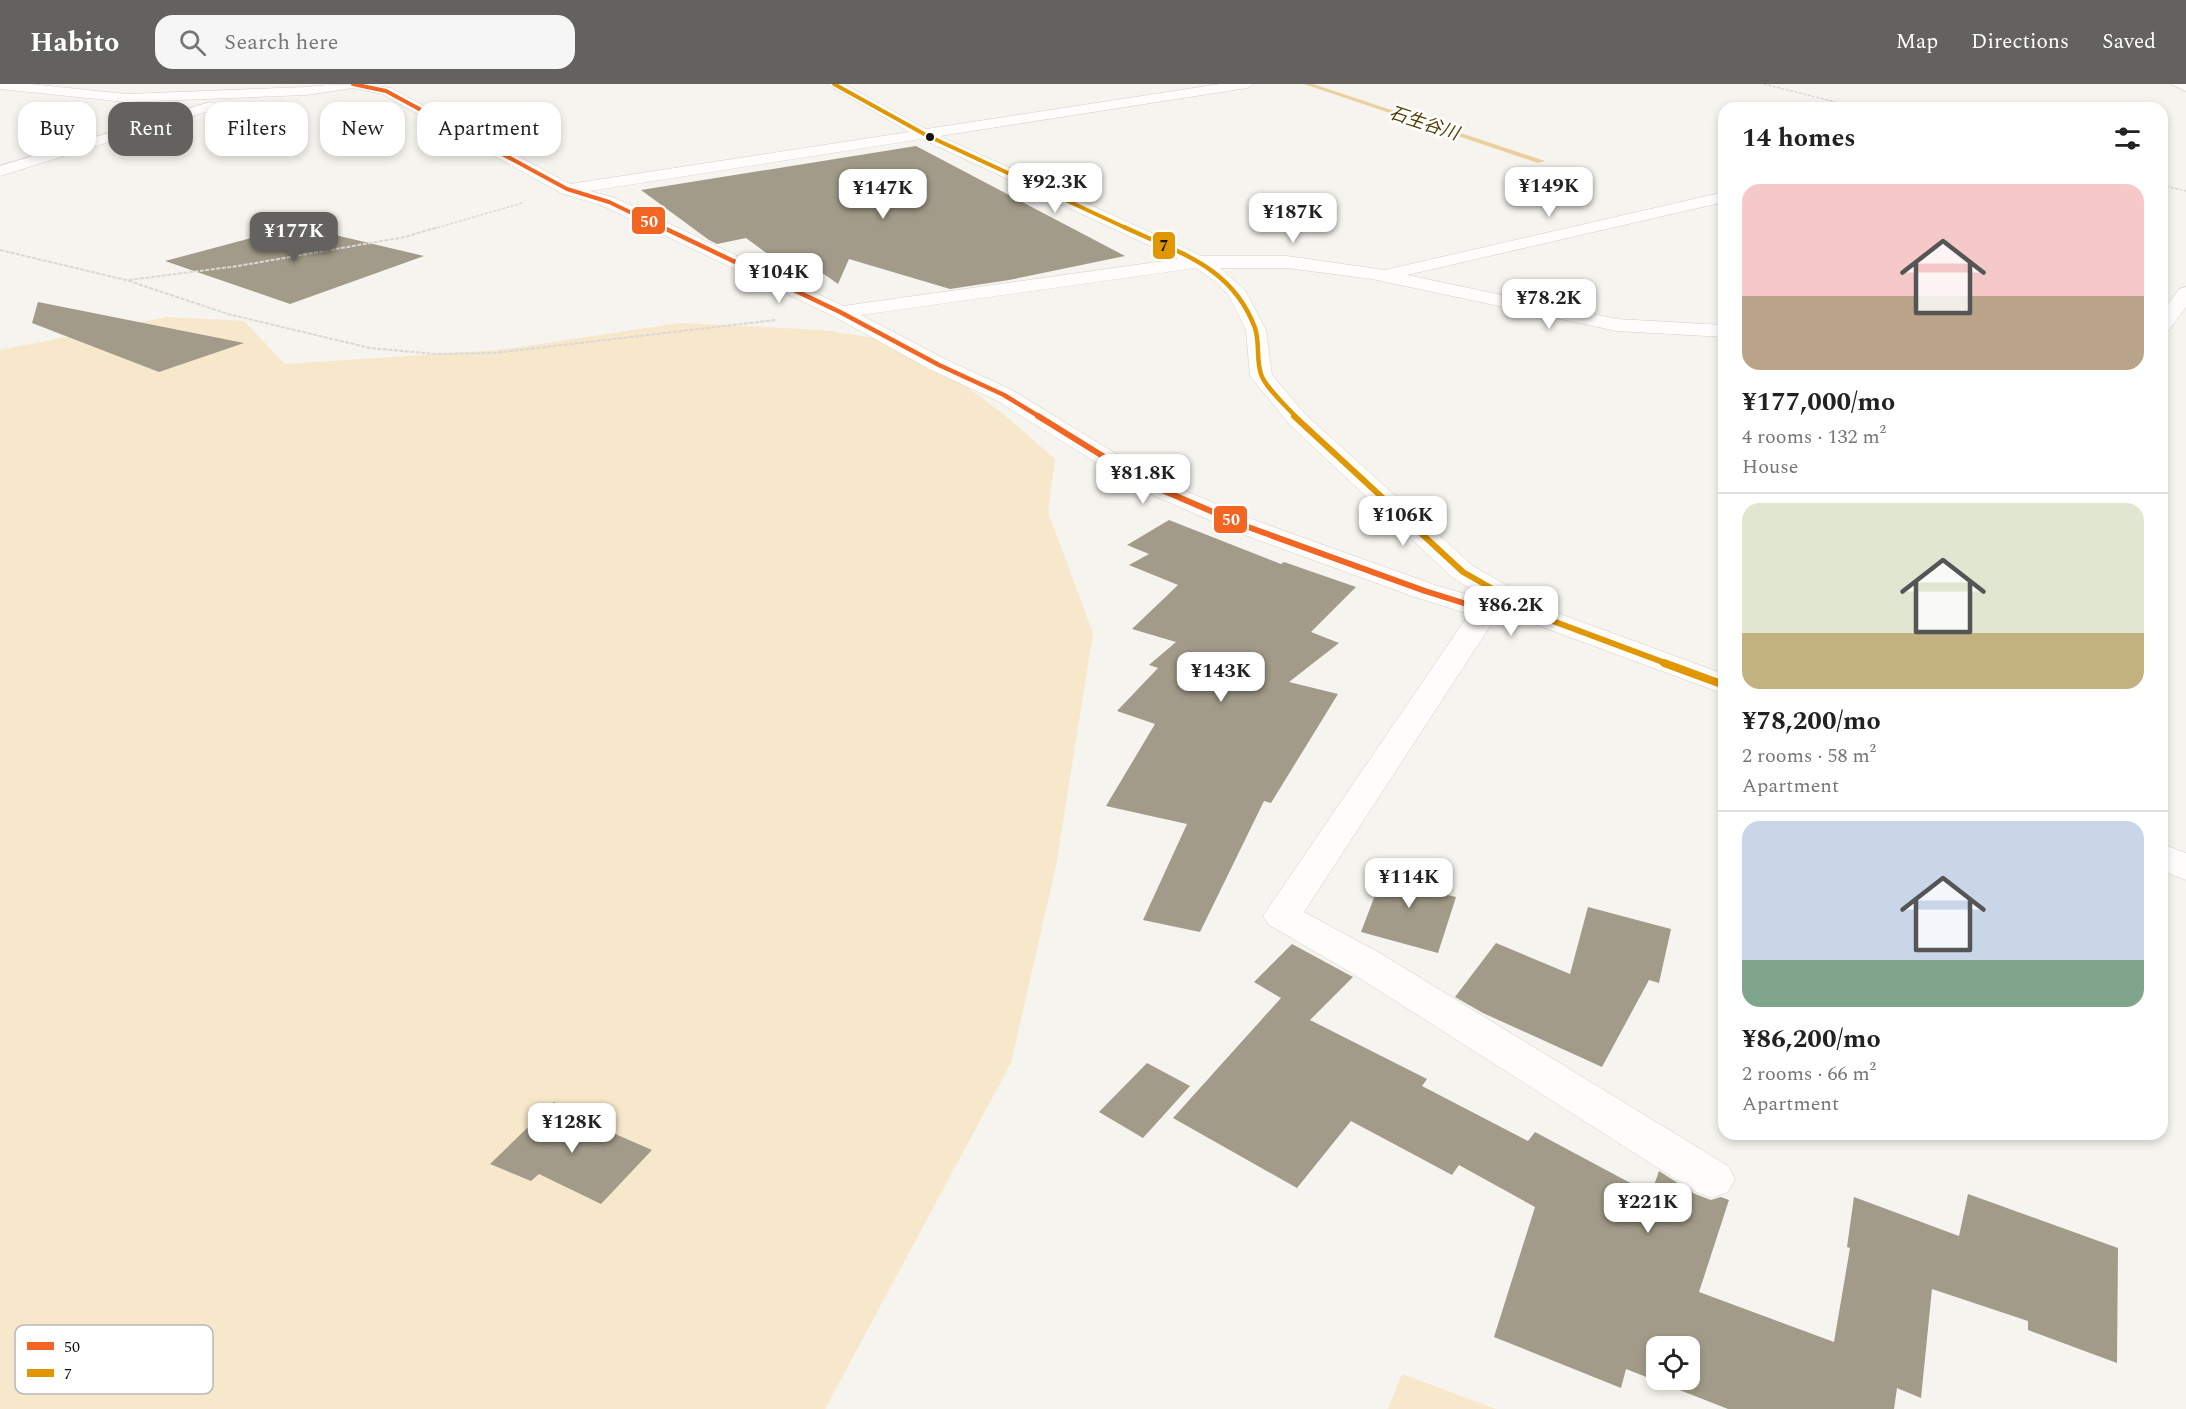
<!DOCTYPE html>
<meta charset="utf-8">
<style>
:root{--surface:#fff;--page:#f6f6f6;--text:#222;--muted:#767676;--line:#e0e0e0;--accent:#64625e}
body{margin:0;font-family:Spectral,"Noto Sans JP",serif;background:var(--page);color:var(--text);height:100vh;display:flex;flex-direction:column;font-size:22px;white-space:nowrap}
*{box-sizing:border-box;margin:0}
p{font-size:20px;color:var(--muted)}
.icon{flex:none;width:33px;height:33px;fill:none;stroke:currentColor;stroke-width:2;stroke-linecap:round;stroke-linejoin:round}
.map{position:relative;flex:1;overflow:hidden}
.panel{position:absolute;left:1718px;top:18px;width:450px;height:1038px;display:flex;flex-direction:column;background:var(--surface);border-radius:18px;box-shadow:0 3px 9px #0003}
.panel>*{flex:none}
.hud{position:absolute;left:18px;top:18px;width:570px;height:54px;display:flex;gap:12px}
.controls{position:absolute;left:1646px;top:1252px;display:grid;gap:12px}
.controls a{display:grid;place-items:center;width:54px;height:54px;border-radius:12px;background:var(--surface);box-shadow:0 3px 9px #0003;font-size:30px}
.price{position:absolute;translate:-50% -51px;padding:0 14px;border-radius:12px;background:#fff;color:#222;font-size:20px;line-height:39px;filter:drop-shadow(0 2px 3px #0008)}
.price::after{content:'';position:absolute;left:50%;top:36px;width:18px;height:14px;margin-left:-9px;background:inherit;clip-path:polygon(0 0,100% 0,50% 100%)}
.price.active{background:var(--accent);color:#fff}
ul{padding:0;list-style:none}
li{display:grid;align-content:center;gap:12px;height:318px;padding:0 24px}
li+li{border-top:2px solid var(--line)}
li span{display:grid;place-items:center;height:186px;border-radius:18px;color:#555}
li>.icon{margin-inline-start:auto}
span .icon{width:108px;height:108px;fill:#fffc;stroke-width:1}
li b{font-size:26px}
h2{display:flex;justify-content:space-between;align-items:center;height:72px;padding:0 24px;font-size:26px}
.chip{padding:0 21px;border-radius:18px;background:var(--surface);box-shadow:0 3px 9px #0003;font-size:21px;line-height:54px}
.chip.active{background:var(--accent);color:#fff}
header{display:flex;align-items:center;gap:36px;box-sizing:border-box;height:84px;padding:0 30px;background:var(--accent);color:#fff}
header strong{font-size:28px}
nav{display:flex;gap:33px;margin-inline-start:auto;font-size:21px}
.search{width:420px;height:54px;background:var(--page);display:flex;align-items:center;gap:15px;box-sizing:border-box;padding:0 21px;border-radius:18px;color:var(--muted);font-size:22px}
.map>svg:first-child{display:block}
.green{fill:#f7e8cb}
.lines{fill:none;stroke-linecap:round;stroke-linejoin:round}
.stream{fill:#e9d09d;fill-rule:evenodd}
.building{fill:#a29b89;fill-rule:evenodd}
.minor-casing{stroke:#d2d0cb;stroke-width:1}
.major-casing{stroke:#d2d0cb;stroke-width:1}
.path-far1{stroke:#d9d8d6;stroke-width:1.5;stroke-dasharray:3 1.5;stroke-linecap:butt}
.path{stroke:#d9d8d6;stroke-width:2;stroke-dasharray:4 1.5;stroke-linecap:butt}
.minor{fill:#fefdfc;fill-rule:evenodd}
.major{fill:#fefdfc;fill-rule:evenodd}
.bus-1-far2-casing{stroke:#fff;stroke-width:6}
.bus-1-far1-casing{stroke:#fff;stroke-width:8}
.bus-1-casing{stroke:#fff;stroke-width:10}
.bus-2-far3-casing{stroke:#fff;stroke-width:6}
.bus-2-far2-casing{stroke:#fff;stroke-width:8}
.bus-2-far1-casing{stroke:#fff;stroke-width:10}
.bus-2-casing{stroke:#fff;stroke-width:13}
.bus-1-far2{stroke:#f26522;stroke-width:4}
.bus-1-far1{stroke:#f26522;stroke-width:4.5}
.bus-1{stroke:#f26522;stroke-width:6}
.bus-2-far3{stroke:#e09702;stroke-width:4}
.bus-2-far2{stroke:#e09702;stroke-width:4.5}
.bus-2-far1{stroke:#e09702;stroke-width:6}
.bus-2{stroke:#e09702;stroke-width:8}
.bus-dot{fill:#151310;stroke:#fff;stroke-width:2}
.labels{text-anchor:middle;stroke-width:5;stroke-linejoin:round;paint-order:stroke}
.far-water-label{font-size:18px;font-style:italic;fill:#563f03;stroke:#fff}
.key{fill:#fff;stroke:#b9b8b7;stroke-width:1.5}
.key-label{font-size:16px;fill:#151310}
.line-badge{stroke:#fff;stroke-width:2}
.badge-label{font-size:16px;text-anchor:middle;font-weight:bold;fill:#fff}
.pale-badge-label{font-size:16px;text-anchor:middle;font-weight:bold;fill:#111}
</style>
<header>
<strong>Habito</strong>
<div class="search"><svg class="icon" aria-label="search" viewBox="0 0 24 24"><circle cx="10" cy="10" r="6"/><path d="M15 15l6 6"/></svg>Search here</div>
<nav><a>Map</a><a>Directions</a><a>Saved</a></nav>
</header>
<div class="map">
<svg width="2186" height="1325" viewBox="0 0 2186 1325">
<rect width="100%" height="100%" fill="#f6f4ee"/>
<g class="green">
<polygon points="167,233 244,237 285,280 499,266 680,239 823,246 907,259 1001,328 1055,375 1048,428 1093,549 1056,782 1011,979 825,1325 0,1325 0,266"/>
<polygon points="1402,1290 1496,1325 1388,1325"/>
</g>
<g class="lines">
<polygon class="stream" points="1304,0 1313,0 1545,77 1538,79"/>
</g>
<g class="building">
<polygon points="916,62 1125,172 1009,196 950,205 849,175 838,200 811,181 788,185 746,154 717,160 709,156 641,106"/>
<polygon points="297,142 424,172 290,220 165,177"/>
<polygon points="38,218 244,259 159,288 32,239"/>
<polygon points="1169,436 1281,480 1284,478 1356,503 1311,548 1339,559 1289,598 1338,610 1271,719 1264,717 1200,848 1143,836 1187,740 1106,722 1155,640 1117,627 1158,584 1149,581 1176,558 1132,545 1178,501 1129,481 1149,470 1127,461"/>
<polygon points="1388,777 1432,788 1426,806 1456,813 1438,869 1361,848"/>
<polygon points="1588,823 1671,845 1659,899 1649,896 1602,983 1483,929 1455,913 1496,859 1570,890"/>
<path d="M1292 860 1353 893 1310 936 1427 995 1422 1002 1528 1057 1535 1048 1651 1110 1659 1087 1695 1110 1711 1116 1721 1113 1729 1116 1699 1208 1834 1258 1850 1164 1847 1163 1854 1113 1959 1152 1968 1110 2118 1164 2117 1279 2028 1246V1237L1932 1205 1921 1314 1897 1304 1894 1325H1728L1626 1285 1621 1304 1494 1253 1535 1123 1459 1081 1452 1091 1351 1037 1297 1104 1173 1034 1281 914 1254 898ZM1656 1263H1689V1296H1656Z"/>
<polygon points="1147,979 1190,1002 1143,1054 1099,1028"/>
<polygon points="554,1018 592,1037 590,1039 652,1066 601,1120 539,1090 531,1097 490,1080"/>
</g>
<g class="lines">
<g class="minor-casing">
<g id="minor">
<path d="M0 0H30L126 10 306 3C334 0 364 0 391 4L570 100 909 48 827 0H844L926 45 1220 0H1254L1247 4 940 52 1202 172H1287L1385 186 1724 108V118L1407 191 1617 235 1724 241V253L1617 247 1372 195 1287 184H1220L1245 206 1266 246 1272 291 1305 330 1473 482 1552 527 1724 590V610L1537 541 1494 536 1304 828 1378 868 1728 1082 1735 1095 1728 1108 1712 1114 1696 1108 1350 888 1269 841 1263 832 1469 530 1415 513 1239 449 1139 405 996 316 931 286 833 232 603 122 561 109 382 10 353 4 306 11 126 18 0 5ZM922 55 1178 175 843 222 615 114 590 107ZM1196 184 1216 198 1229 212 1246 246 1250 292 1289 340 1453 494 1496 519 1435 501 1257 437 1157 395 1012 306 947 276 861 231Z"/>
<polygon points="210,18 215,19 217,22 215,25 0,92 0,82"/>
<polygon points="2186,203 2186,223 2169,246 2162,248 2162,228 2179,205"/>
<polygon points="2162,760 2186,769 2186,796 2162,787"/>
</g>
</g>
<g class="major-casing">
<polygon id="major" points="2171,0 2186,0 2186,7"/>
</g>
<g class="path-far1">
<polyline points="1764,0 1859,24"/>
<polyline points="2162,101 2186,107"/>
<polyline points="433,145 522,119"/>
</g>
<g class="path">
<polyline points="0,166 126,196 228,230 370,264 436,270 494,269 776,236"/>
<polyline points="129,196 238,182 405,153 438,143"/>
</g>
<use href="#minor" class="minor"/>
<use href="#major" class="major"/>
<g class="bus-1-far2-casing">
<polyline id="bus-1-far2" points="353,0 386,7 567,105 609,118 665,145"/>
</g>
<g class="bus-1-far1-casing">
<polyline id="bus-1-far1" points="662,143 840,228 939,281 1004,311 1040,333"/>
</g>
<g class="bus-1-casing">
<polyline id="bus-1" points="1038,332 1148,400 1248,443 1425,507 1486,526 1542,533"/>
</g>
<g class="bus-2-far3-casing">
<polyline id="bus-2-far3" points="834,0 926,51 1128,145"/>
</g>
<g class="bus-2-far2-casing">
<path id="bus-2-far2" d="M1124 143C1179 169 1232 182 1255 244 1260 259 1256 276 1261 290 1264 302 1287 323 1296 333"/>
</g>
<g class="bus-2-far1-casing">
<polyline id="bus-2-far1" points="1294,332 1463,488 1542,533 1668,580"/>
</g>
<g class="bus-2-casing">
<polyline id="bus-2" points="1664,579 1724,601"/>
</g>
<use href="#bus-1-far2" class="bus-1-far2"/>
<use href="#bus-1-far1" class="bus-1-far1"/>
<use href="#bus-1" class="bus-1"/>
<use href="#bus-2-far3" class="bus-2-far3"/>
<use href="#bus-2-far2" class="bus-2-far2"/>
<use href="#bus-2-far1" class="bus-2-far1"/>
<use href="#bus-2" class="bus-2"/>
</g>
<circle class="bus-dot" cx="930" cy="53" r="5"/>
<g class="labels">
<g class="far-water-label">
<text transform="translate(1424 39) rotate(18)" y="6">石生谷川</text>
</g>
</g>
<rect x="15" y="1241" width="198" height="69" rx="9" class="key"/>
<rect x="27" y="1258" width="27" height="8" fill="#f26522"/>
<rect x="27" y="1285" width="27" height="8" fill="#e09702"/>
<g class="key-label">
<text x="64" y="1268">50</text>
<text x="64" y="1295">7</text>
</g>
<g class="line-badge">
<rect x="631" y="122" width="35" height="29" rx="6" fill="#f26522"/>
<rect x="1152" y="147" width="24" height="29" rx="6" fill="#e09702"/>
<rect x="1213" y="421" width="35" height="29" rx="6" fill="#f26522"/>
</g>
<g class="badge-label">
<text x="649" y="143">50</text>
<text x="1231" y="441">50</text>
</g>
<g class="pale-badge-label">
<text x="1164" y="167">7</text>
</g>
</svg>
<div class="controls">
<a><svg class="icon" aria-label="locate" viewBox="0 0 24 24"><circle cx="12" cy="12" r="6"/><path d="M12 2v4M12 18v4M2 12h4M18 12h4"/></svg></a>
</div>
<b class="price" style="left:1055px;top:130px">¥92.3K</b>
<b class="price" style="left:1549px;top:134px">¥149K</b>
<b class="price" style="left:883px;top:136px">¥147K</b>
<b class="price" style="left:1293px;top:160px">¥187K</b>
<b class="price active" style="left:294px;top:179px">¥177K</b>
<b class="price" style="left:779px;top:220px">¥104K</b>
<b class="price" style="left:1549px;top:246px">¥78.2K</b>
<b class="price" style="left:1143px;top:421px">¥81.8K</b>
<b class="price" style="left:1403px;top:463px">¥106K</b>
<b class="price" style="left:1511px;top:553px">¥86.2K</b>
<b class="price" style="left:1221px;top:619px">¥143K</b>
<b class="price" style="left:1409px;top:825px">¥114K</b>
<b class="price" style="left:572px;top:1070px">¥128K</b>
<b class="price" style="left:1648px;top:1150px">¥221K</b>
<div class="hud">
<a class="chip">Buy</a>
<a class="chip active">Rent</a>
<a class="chip">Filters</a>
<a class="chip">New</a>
<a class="chip">Apartment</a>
</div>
<section class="panel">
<h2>14 homes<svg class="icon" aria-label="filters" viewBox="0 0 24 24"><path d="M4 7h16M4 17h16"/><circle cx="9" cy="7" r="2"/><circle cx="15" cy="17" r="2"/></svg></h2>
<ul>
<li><span style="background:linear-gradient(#f6c9c9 60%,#b9a48a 0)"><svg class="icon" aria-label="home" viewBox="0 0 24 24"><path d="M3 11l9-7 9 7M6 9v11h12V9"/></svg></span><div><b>¥177,000/mo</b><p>4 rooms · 132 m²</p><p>House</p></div></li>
<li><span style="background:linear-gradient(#dfe7d0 70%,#c2b280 0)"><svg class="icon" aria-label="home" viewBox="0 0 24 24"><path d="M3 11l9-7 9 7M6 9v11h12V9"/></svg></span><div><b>¥78,200/mo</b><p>2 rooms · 58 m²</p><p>Apartment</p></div></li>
<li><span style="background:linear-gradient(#c9d6e8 75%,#7fa58c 0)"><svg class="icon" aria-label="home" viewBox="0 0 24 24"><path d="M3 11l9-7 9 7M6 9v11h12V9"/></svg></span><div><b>¥86,200/mo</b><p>2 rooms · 66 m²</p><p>Apartment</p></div></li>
</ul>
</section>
</div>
